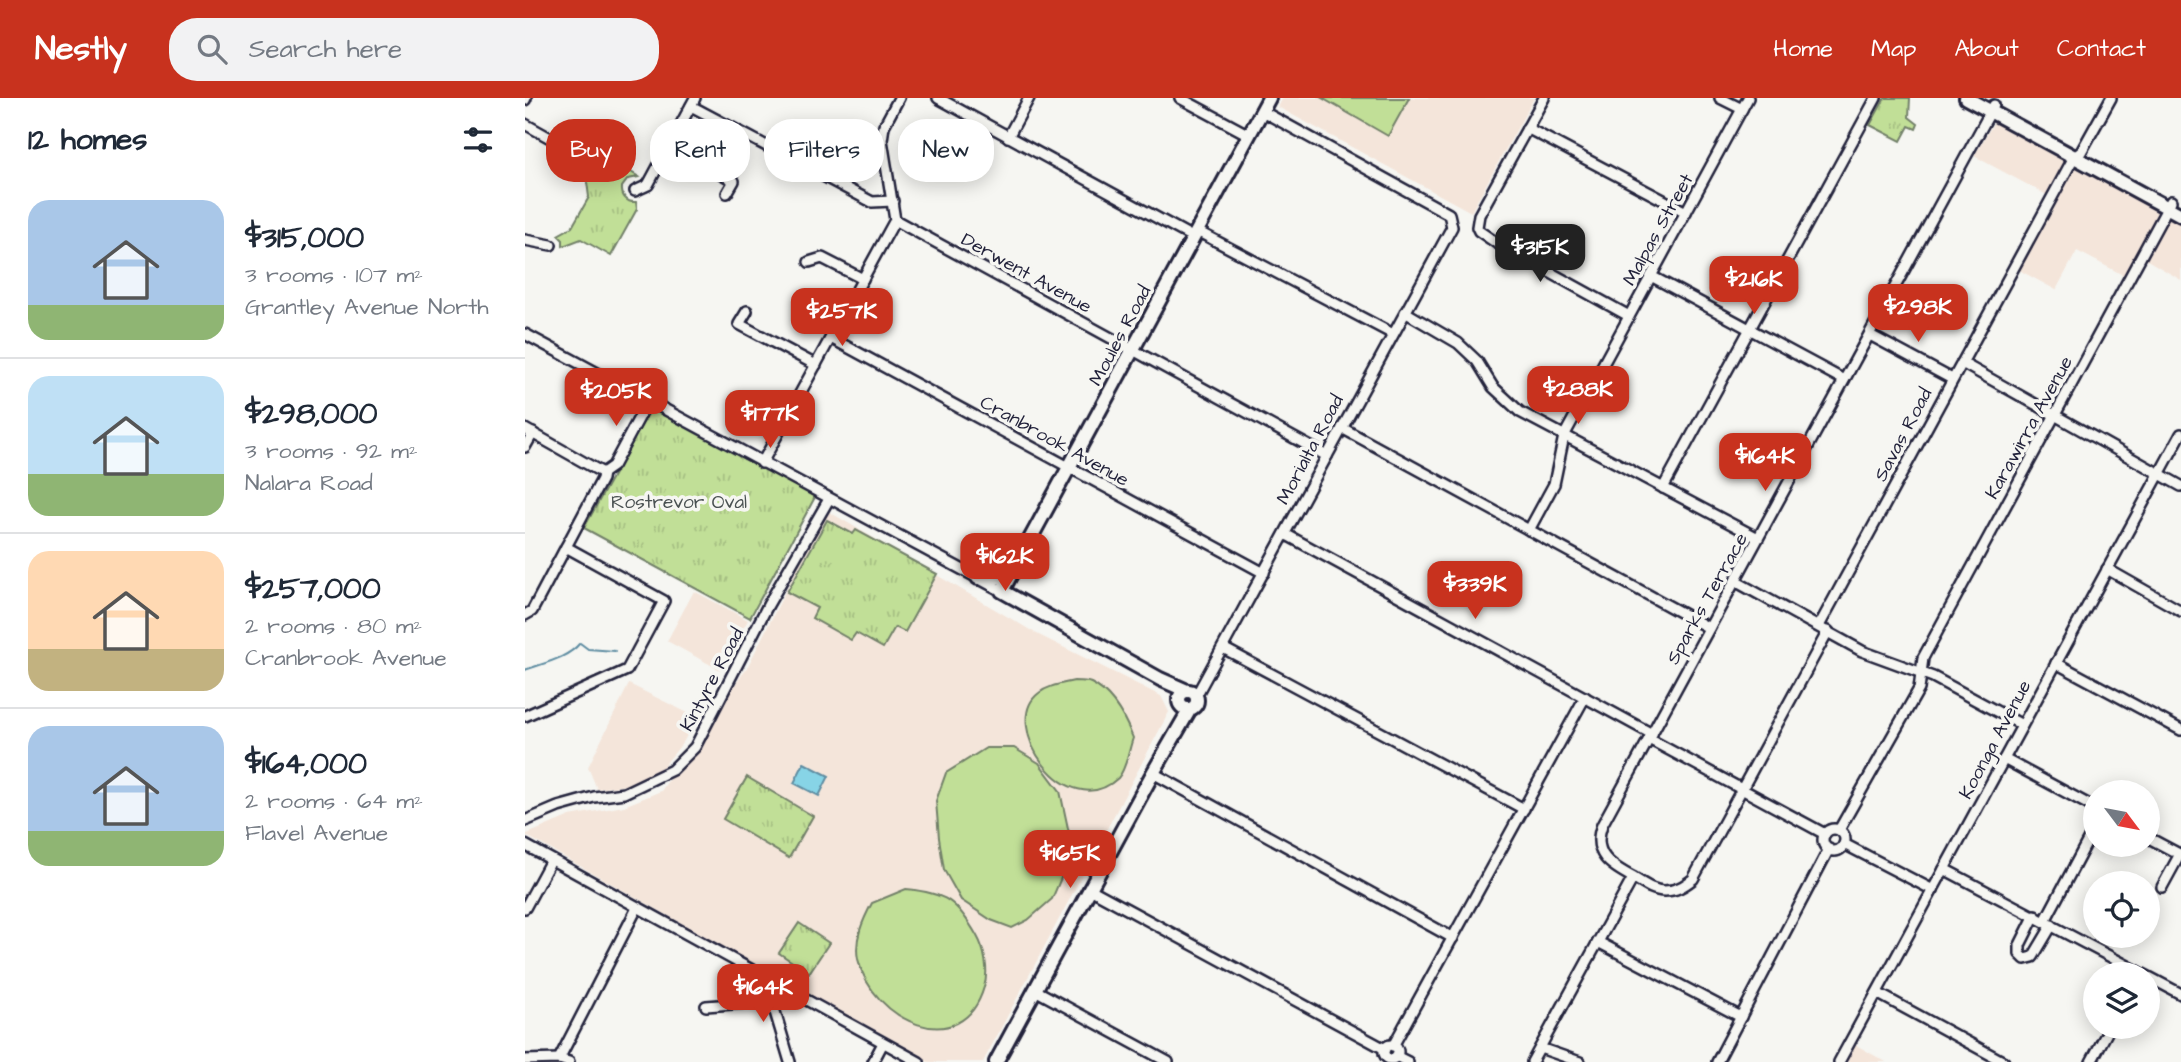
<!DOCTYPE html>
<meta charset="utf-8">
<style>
:root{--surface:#fff;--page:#f2f2f3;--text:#1f2937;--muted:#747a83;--line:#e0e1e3;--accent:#c8321e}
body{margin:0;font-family:"Architects Daughter",sans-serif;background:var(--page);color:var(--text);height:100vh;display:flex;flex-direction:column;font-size:26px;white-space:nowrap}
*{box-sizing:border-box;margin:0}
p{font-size:23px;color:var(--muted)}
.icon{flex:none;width:38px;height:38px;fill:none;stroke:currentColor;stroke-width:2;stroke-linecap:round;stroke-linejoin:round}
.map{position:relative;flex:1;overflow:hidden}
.sheet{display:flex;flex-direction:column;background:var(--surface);width:525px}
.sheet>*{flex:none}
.hud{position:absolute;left:21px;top:21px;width:665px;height:63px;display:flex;gap:14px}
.needle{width:46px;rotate:122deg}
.buttons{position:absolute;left:1558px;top:682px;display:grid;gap:14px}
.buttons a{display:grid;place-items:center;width:77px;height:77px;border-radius:50%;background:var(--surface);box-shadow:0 4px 18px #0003;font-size:35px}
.price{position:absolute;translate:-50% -60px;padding:0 16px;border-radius:14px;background:var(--accent);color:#fff;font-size:23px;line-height:46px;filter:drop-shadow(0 2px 4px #0008)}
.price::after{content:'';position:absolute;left:50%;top:42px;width:21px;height:16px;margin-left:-10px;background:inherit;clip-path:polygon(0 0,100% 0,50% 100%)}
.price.active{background:#222;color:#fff}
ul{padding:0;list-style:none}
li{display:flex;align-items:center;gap:21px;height:175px;padding:0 28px}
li+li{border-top:2px solid var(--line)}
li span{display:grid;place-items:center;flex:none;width:196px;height:140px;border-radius:21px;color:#555}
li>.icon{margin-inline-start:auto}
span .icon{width:84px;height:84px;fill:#fffc;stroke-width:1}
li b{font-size:30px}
h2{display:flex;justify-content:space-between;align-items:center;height:84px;padding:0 28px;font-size:30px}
.chip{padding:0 24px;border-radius:28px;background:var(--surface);box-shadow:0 4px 18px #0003;font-size:24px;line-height:63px}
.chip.active{background:var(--accent);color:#fff}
header{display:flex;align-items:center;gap:42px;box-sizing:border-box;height:98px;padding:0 35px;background:var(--accent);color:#fff}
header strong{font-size:33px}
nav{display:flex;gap:38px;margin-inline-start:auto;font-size:24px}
.search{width:490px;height:63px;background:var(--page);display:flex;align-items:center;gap:18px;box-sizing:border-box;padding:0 24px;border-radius:28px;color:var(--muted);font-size:26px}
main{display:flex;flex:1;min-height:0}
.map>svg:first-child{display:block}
.built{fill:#f4e5da}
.green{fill:#c1df97;stroke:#728069;stroke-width:2}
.park{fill:url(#park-tufts);stroke:#728069;stroke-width:2}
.water{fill:#87d4e6;stroke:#5f8da2;stroke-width:2}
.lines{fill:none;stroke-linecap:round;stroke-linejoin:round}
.stream{stroke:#5f8da2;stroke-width:2}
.minor-casing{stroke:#22223b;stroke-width:14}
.major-casing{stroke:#22223b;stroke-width:18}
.minor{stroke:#f6f6f2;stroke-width:9}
.major{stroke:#f6f6f2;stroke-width:12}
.labels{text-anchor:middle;stroke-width:7;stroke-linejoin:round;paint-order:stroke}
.street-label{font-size:19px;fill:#22223b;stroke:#f6f6f2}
.park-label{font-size:19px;fill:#4a5152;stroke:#f6f6f2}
</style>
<header>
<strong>Nestly</strong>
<div class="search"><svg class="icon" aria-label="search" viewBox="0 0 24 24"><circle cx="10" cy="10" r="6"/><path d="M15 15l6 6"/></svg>Search here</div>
<nav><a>Home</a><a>Map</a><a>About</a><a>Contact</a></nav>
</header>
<main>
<section class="sheet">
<h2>12 homes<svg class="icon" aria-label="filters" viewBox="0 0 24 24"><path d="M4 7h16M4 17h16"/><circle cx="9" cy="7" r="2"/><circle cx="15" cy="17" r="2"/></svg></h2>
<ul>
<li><span style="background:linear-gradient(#a9c7e8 75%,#8fb573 0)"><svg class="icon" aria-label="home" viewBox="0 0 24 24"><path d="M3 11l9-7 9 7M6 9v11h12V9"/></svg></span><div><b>$315,000</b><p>3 rooms · 107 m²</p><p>Grantley Avenue North</p></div></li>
<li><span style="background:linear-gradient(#bfe0f5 70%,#8fb573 0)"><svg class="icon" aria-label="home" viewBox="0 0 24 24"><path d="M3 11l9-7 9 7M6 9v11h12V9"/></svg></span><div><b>$298,000</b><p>3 rooms · 92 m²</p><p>Nalara Road</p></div></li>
<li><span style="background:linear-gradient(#ffd9b3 70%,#c2b280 0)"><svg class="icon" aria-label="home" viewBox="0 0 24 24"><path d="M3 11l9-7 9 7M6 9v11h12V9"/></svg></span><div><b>$257,000</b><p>2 rooms · 80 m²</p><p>Cranbrook Avenue</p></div></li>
<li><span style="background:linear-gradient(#a9c7e8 75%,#8fb573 0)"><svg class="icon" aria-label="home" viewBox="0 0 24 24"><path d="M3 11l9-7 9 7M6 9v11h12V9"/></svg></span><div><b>$164,000</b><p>2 rooms · 64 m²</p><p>Flavel Avenue</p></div></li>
</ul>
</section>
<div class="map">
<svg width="1656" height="964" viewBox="0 0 1656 964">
<defs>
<pattern id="park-tufts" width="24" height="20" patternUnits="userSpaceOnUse" patternTransform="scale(1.75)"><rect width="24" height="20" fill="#c1df97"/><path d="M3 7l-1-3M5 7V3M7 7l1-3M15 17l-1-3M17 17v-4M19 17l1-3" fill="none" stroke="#a6bf83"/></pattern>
</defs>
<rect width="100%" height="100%" fill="#f6f6f2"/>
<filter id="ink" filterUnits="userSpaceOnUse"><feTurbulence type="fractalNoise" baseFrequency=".0143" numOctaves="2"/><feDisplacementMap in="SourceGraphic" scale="14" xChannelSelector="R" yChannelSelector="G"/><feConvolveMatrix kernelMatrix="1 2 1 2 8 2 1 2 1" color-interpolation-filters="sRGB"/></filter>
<g filter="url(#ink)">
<g class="built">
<polygon points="758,0 1009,0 946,114 753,9"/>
<polygon points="1469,24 1656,125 1656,182 1612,156 1600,178 1552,153 1531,192 1494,172 1531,102 1449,58"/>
<polygon points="301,412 512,536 636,598 644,614 458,964 403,964 0,737 45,718 99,708 136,693 223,568"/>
<polygon points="169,493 223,522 195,572 142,543"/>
<polygon points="104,586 171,619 159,643 138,669 102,687 72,691 63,669"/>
<polygon points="1331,947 1361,964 1321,964"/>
</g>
<g class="green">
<polygon points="797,0 884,0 863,38"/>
<path d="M549 583C554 583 562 583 566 585 587 595 600 620 608 640 604 651 601 672 593 680 542 728 473 626 514 595 524 587 537 586 549 583Z"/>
<polygon points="461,650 489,650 514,665 535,693 544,735 542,766 527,801 503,822 487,830 466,822 436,802 419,772 414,740 411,703 421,675"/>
<path d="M381 791C421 795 432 803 452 838 460 852 464 874 459 889 437 964 347 923 333 861 329 841 338 822 347 805Z"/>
</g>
<g class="park">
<polygon points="1360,0 1385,0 1384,19 1393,26 1391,31 1384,28 1376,43 1345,27"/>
<path d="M76 56 114 79 103 81 97 89C96 98 102 105 111 104L112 111 86 158 56 141 38 148V142L33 137 47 129 64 99 60 68 68 67Z"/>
<polygon points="131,311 289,397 289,401 225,520 59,430 124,312"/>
<polygon points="302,422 328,436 331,432 412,476 380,534 370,529 358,550 331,535 326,542 287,520 292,510 262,494"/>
<polygon points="222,679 288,718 264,760 198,721"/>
<polygon points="274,825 304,845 284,875 254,855"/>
</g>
<polygon class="water" points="279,665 304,678 294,698 269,685"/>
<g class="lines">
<path class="stream" d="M0 572C18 565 42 561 55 545L63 551 90 553"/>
<g class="minor-casing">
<g id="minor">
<polyline points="413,0 669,140"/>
<polyline points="655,0 724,37"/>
<polyline points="1019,0 954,117 952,129 954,133 970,144 1104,218"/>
<polyline points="1195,0 1217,11"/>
<polyline points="0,2 1,0"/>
<polyline points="166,8 347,104 368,103"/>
<polyline points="0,26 59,59"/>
<polyline points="1002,30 1161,114"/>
<polyline points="483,39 504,0"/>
<polyline points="145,46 209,83 202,95"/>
<polyline points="110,93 123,87 170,0"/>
<polyline points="370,122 802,358"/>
<polyline points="672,133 868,236"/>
<polyline points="0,142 26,147"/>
<polyline points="284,164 297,160 338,181"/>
<polyline points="1126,178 1319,282"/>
<polyline points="222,213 214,226 291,267"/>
<polyline points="880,214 933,245 952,263 968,289 995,314 1233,440"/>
<polyline points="0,236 477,493"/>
<polyline points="1345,237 1427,281"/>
<polyline points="306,240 739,475"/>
<polyline points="1437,265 1656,388"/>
<polyline points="817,330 1184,530"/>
<polyline points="0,331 78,375 77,381 7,513 0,517"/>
<polyline points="0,349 8,335"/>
<polyline points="237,365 370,122 357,42 359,28 374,0"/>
<polyline points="78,375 88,368 123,303"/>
<polyline points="1138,390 1351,0"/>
<polyline points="1004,432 1029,386 1039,338 1223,0"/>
<polyline points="760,436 1127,636"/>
<polyline points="1582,471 1656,513"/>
<polyline points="1210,483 1337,553 1408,579 1497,627"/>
<polyline points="1294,528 1549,59 1556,54 1586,0"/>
<path d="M1303 533 1168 781C1159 788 1151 793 1139 793 1128 793 1119 786 1109 780 1086 768 1066 756 1077 727L1469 7"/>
<polyline points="698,550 999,711"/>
<polyline points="1531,565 1656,632"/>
<polyline points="671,598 927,129 924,116 737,13"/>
<polyline points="0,618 102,572 139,503 41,449"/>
<polyline points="1124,641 1300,736"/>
<polyline points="1479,661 1570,710"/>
<polyline points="628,675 928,840"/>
<polyline points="0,723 33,709 69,699 99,695 147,672 170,649 243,507 304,401"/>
<circle cx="1309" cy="742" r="11"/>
<polyline points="1314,732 1394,591 1398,560 1646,103"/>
<polyline points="1622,739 1656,757"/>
<polyline points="1319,746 1408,792"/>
<polyline points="0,747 394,964"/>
<polyline points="1419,771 1620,877"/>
<polyline points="1637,789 1655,756"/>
<polyline points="565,791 860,951"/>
<polyline points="0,810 26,762"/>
<polyline points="1510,817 1495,847 1495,856 1500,861 1508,859 1527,827"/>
<polyline points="1520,823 1570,729"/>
<polyline points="1073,844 1216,919"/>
<polyline points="1622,878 1656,896"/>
<polyline points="243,882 245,897 265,964"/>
<polyline points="510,892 643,964"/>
<polyline points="1352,895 1479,964"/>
<polyline points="181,908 246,903"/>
<circle cx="866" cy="954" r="7"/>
<polyline points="868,948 1060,599"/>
<polyline points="1015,950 1055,964"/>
<polyline points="871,958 883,964"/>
<polyline points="34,961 112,810"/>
<polyline points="0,962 34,961 44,964"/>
<polyline points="348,964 358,945"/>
<polyline points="1007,964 1108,780"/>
<polyline points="1192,964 1304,751"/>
<polyline points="1314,964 1656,336"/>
<polyline points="1566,964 1585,929"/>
</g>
</g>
<g class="major-casing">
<g id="major">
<polyline points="1441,0 1656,117"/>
<polyline points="453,480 472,480 488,470"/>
<circle cx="663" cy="602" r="9"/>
<polyline points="662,593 635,581 477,493 744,0"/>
<polyline points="471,964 628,675 665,611"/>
</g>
</g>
<use href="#minor" class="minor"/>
<use href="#major" class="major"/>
</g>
</g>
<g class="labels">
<g class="street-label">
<text transform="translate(1132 131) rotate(-61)" y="7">Malpas Street</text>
<text transform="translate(502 174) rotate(29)" y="7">Derwent Avenue</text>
<text transform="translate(594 237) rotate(-62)" y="7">Moules Road</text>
<text transform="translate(1503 329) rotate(-61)" y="7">Karawirra Avenue</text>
<text transform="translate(1377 336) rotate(-62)" y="7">Savas Road</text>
<text transform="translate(530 342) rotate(29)" y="7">Cranbrook Avenue</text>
<text transform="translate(784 351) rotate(-62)" y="7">Morialta Road</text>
<text transform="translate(1181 500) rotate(-61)" y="7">Sparks Terrace</text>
<text transform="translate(186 581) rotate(-62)" y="7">Kintyre Road</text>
<text transform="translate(1469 641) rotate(-62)" y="7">Koonga Avenue</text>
</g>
<g class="park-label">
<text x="154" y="410">Rostrevor Oval</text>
</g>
</g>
</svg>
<div class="buttons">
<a><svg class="needle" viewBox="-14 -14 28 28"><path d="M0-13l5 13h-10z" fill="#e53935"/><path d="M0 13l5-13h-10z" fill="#747a83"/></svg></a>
<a><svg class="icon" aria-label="locate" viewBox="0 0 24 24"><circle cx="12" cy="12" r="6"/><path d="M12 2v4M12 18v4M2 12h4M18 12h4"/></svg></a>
<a><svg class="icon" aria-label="layers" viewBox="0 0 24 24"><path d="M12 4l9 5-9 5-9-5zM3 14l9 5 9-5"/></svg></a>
</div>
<b class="price active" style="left:1015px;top:186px">$315K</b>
<b class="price" style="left:1229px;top:218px">$216K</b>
<b class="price" style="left:1393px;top:246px">$298K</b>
<b class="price" style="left:317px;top:250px">$257K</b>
<b class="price" style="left:1053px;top:328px">$288K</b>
<b class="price" style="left:91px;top:330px">$205K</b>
<b class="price" style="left:245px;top:352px">$177K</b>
<b class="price" style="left:1240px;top:395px">$164K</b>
<b class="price" style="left:480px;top:495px">$162K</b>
<b class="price" style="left:950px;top:523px">$339K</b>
<b class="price" style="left:545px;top:792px">$165K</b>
<b class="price" style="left:238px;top:926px">$164K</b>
<div class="hud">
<a class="chip active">Buy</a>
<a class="chip">Rent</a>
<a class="chip">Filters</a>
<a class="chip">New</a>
</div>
</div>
</main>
